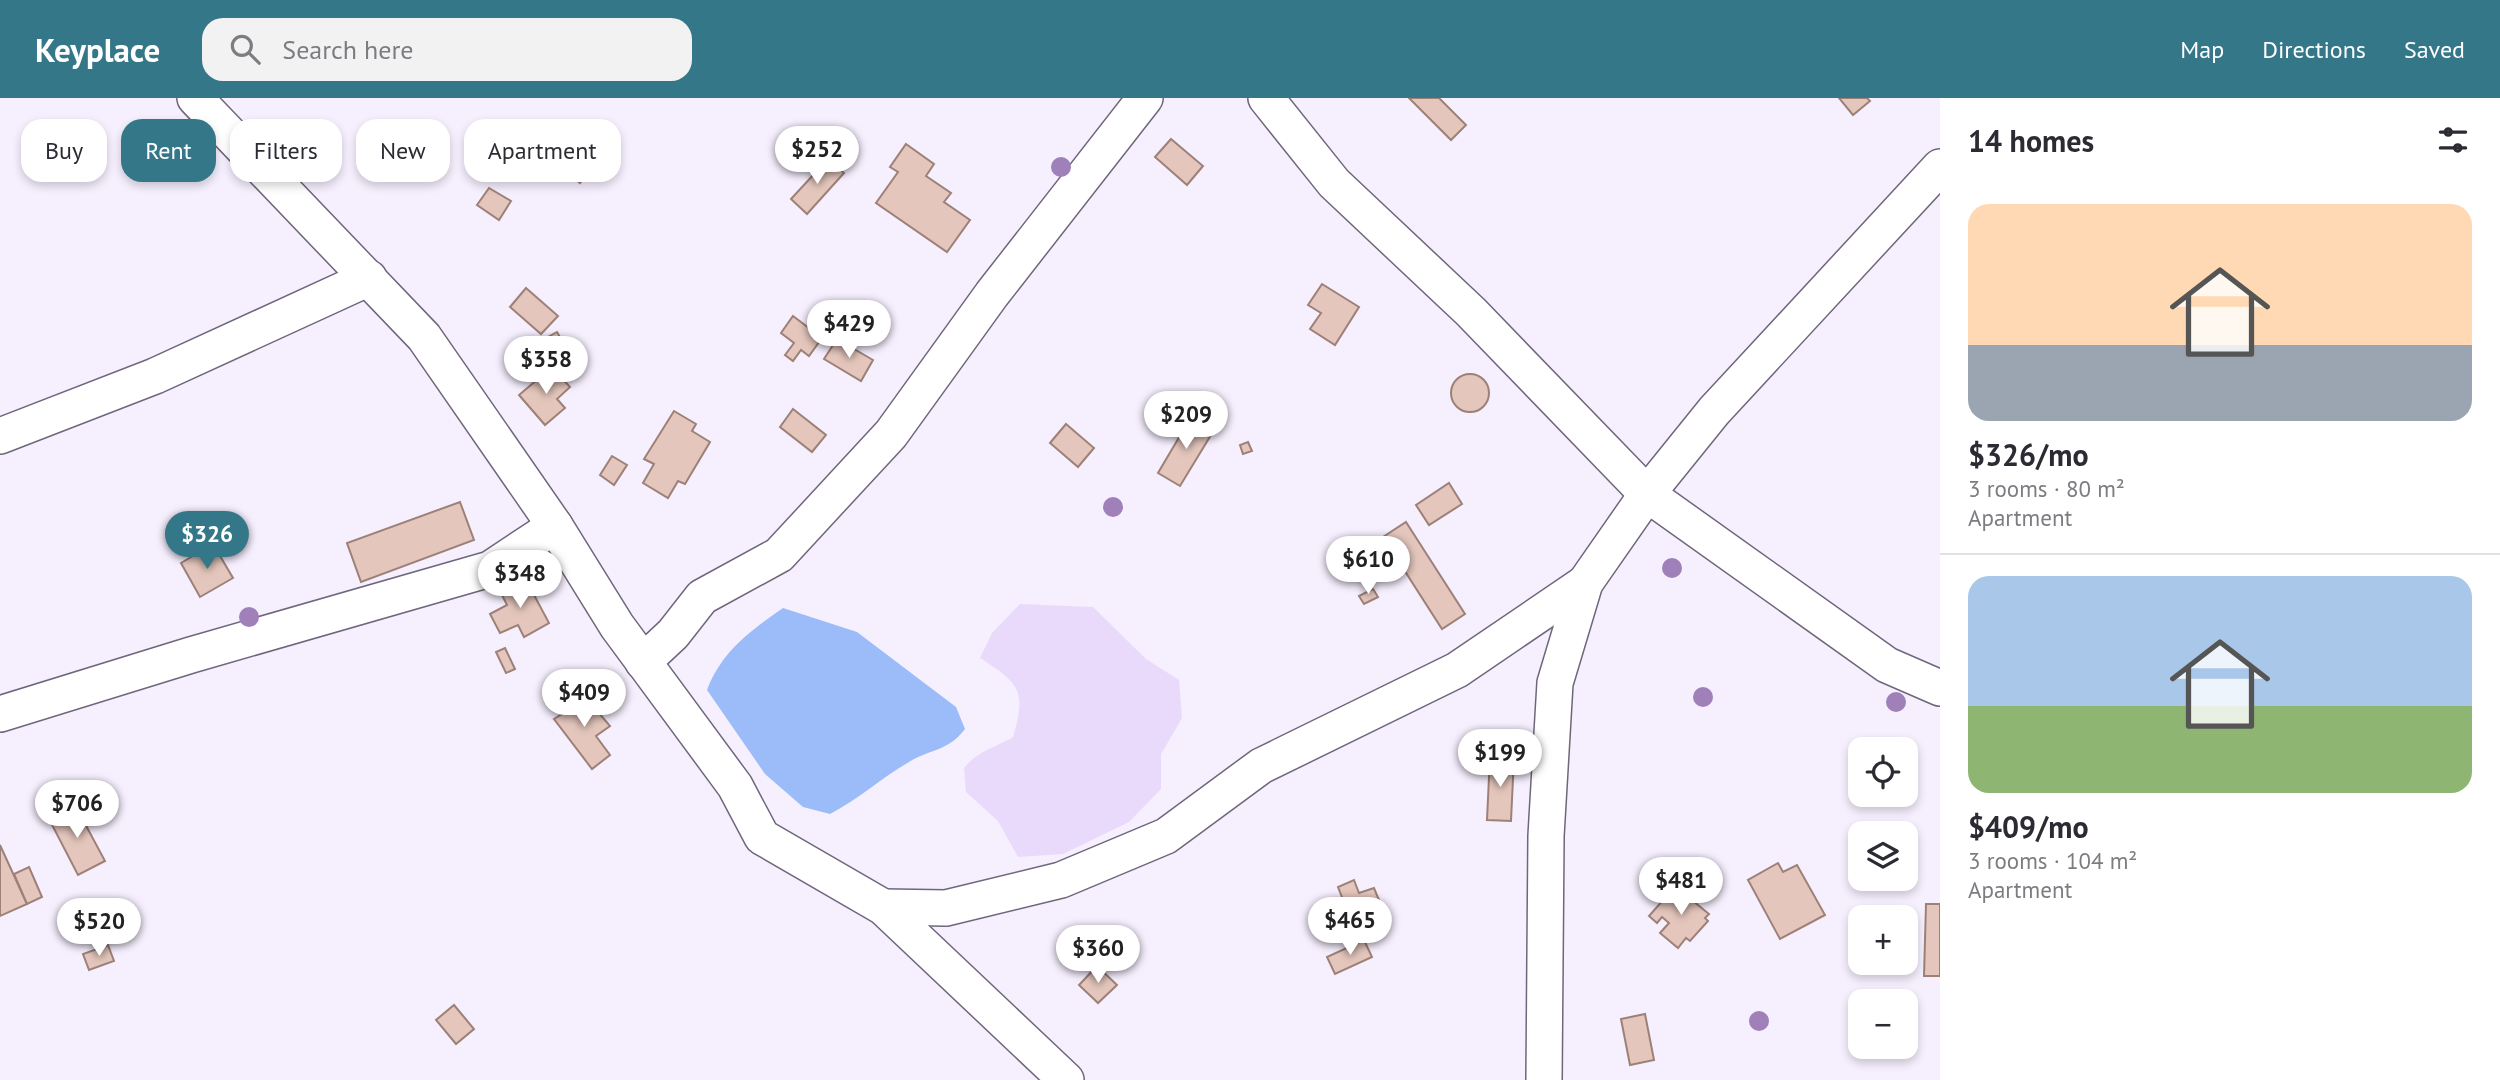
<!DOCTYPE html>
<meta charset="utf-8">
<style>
:root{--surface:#fff;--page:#f2f2f3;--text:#2b2b33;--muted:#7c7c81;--line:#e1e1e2;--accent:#347788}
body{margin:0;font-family:"PT Sans",sans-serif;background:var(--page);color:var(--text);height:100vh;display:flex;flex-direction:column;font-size:26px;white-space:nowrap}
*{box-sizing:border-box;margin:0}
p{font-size:23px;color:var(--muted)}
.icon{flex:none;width:38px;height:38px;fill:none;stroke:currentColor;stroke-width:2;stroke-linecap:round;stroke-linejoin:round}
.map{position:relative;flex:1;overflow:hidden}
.side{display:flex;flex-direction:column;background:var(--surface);width:560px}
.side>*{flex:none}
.guide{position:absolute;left:21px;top:21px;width:665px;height:63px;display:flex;gap:14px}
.tools{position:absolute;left:1848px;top:639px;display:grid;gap:14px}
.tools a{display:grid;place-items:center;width:70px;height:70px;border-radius:14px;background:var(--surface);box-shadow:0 4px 10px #0003;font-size:35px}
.price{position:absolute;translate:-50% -60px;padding:0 16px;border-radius:24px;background:#fff;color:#222;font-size:23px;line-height:46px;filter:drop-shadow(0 2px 4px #0008)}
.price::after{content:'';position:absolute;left:50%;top:42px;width:21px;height:16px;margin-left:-10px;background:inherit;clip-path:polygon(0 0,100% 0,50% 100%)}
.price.active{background:var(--accent);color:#fff}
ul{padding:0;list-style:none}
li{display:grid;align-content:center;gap:14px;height:371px;padding:0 28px}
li+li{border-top:2px solid var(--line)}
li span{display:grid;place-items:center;height:217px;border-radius:21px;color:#555}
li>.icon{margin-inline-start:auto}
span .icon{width:126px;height:126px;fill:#fffc;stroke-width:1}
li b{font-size:30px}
h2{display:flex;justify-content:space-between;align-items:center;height:84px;padding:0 28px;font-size:30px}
.tag{padding:0 24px;border-radius:21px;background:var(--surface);box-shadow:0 4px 10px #0003;font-size:24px;line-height:63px}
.tag.active{background:var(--accent);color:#fff}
header{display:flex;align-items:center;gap:42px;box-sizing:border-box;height:98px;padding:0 35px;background:var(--accent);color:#fff}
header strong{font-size:33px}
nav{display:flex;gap:38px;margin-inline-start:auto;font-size:24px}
.search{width:490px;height:63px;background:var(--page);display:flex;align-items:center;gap:18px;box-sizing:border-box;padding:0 24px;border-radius:21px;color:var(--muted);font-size:26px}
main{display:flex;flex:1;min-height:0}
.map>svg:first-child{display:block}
.green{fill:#e9dafb}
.water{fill:#9bbcf9}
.building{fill:#e4c6bc;stroke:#9d8179;stroke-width:2}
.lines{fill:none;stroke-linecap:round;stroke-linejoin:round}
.minor-casing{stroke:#70667c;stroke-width:38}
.minor{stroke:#fff;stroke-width:35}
.tree{fill:#9f80b9}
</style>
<header>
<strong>Keyplace</strong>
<div class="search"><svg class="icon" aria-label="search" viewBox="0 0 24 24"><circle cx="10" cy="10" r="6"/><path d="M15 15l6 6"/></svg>Search here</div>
<nav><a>Map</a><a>Directions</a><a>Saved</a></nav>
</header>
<main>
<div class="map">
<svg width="1940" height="982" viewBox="0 0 1940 982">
<rect width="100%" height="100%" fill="#f6effe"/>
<path class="green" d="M1020 506 1093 509 1146 561 1179 582 1182 620 1161 656V691L1129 724 1063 756 1018 759 998 723 966 694 964 670C979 652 993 651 1013 639 1027 592 1019 585 980 560L992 535Z"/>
<path class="water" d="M783 510 857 534 956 609 965 631C947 654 932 650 909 664 881 680 859 701 830 716L803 709 765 676 707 592C722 553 750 533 783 510Z"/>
<g class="building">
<polygon points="1409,0 1439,0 1466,27 1451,42"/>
<polygon points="1839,0 1867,0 1870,3 1853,17"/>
<polygon points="1171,41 1203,68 1187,87 1155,59"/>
<polygon points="906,46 934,66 926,78 951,95 944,104 970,122 947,154 876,105 898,74 890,69"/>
<polygon points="580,55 596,64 580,85 566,74"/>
<polygon points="828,61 844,75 807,116 791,101"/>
<polygon points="489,90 511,103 499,122 477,107"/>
<polygon points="1322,186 1359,209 1335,247 1310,231 1321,215 1308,207"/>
<polygon points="526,190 558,218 541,236 510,209"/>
<polygon points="793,218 822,240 809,258 801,252 793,263 785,257 794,245 781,235"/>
<polygon points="557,234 565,248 547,259 539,244"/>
<polygon points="837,241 873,262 861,283 824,261"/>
<polygon points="552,269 570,289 557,301 565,310 545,327 519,297"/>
<circle cx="1470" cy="295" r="19"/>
<polygon points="793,311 826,337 812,354 780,329"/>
<polygon points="674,313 696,326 692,333 710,344 685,386 678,383 668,400 643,385 654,366 644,361"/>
<polygon points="1191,319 1214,332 1180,388 1158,375"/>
<polygon points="1066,326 1094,350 1078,369 1050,345"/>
<polygon points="1248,344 1252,353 1243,356 1240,347"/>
<polygon points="612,358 627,367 614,387 600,377"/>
<polygon points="1449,385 1462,406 1429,427 1416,407"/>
<polygon points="460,404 474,442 361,484 347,445"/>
<polygon points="1406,424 1465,516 1442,531 1383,439"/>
<polygon points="213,446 233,480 200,499 181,465"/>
<polygon points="525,480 549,525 524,539 518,527 500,535 490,516 507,507 500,493"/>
<polygon points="1373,491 1378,499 1364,506 1359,498"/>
<polygon points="505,550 515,571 506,575 496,554"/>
<polygon points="582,595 610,628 596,638 610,657 592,671 554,621 562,616 559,612"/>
<polygon points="1490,658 1514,659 1511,723 1487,722"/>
<polygon points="75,707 105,763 78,777 49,721"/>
<polygon points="0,747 27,806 0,818"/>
<polygon points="1778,765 1783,774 1797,767 1825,817 1780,841 1748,782"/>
<polygon points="29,769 42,799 27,806 14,776"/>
<polygon points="1354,782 1359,795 1374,790 1381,807 1365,813 1368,822 1386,815 1390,826 1376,832 1354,830 1338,789"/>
<polygon points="1684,786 1696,797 1692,802 1709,816 1705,820 1708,823 1690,843 1686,840 1678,850 1660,835 1669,825 1662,819 1657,825 1649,818 1664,801 1668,804"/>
<polygon points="1926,806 1940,806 1940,878 1924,878"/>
<polygon points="1364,842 1372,859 1335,876 1327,859"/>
<polygon points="108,847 114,863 89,872 83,856"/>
<polygon points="1097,868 1117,887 1098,905 1079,887"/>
<polygon points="454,907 474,931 456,946 436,922"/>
<polygon points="1645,916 1654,962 1630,967 1621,921"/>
</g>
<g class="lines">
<g class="minor-casing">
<g id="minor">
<polyline points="195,0 424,239 555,428 617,528 735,688 762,739 883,809 1066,982"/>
<polyline points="1266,0 1334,85 1471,214 1647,396 1887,567 1940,590"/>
<polyline points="0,338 155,278 369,180"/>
<polyline points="643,564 673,536 702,499 779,457 891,336 992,196 1145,0"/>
<polyline points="0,616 191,557 490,471 555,428"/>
<polyline points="883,809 946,810 1061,782 1166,738 1261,668 1457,572 1585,485"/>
<polyline points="1544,982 1546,738 1555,585 1585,485 1647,396 1714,313 1940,69"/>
</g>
</g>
<use href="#minor" class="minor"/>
</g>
<g class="tree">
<circle cx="1061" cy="69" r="10"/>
<circle cx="1113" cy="409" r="10"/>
<circle cx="1672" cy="470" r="10"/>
<circle cx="249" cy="519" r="10"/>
<circle cx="1703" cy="599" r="10"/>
<circle cx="1896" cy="604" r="10"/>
<circle cx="1759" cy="923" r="10"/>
</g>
</svg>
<div class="tools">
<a><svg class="icon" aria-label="locate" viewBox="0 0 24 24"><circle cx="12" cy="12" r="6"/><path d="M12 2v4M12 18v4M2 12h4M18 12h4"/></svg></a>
<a><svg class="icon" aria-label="layers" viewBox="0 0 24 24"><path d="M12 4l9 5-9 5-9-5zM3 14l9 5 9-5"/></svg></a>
<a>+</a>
<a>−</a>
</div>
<b class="price" style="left:817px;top:88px">$252</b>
<b class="price" style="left:849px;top:262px">$429</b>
<b class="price" style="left:546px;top:298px">$358</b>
<b class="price" style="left:1186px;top:353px">$209</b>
<b class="price active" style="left:207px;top:473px">$326</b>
<b class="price" style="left:1368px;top:498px">$610</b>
<b class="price" style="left:520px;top:512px">$348</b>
<b class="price" style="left:584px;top:631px">$409</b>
<b class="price" style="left:1500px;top:691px">$199</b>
<b class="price" style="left:77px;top:742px">$706</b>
<b class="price" style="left:1681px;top:819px">$481</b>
<b class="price" style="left:1350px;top:859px">$465</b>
<b class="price" style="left:99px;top:860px">$520</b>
<b class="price" style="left:1098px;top:887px">$360</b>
<div class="guide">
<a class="tag">Buy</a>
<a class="tag active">Rent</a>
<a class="tag">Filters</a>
<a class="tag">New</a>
<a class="tag">Apartment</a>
</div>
</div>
<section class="side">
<h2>14 homes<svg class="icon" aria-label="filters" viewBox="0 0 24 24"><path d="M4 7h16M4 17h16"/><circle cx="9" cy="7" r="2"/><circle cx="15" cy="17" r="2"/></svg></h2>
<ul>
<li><span style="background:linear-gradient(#ffd9b3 65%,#9aa5b1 0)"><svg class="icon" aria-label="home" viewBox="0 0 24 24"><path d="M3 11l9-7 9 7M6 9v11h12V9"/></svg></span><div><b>$326/mo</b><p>3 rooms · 80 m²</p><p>Apartment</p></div></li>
<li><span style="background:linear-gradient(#a9c7e8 60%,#8fb573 0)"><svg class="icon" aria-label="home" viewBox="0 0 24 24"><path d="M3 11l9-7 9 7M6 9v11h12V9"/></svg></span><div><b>$409/mo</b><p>3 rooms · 104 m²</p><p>Apartment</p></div></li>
</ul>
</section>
</main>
